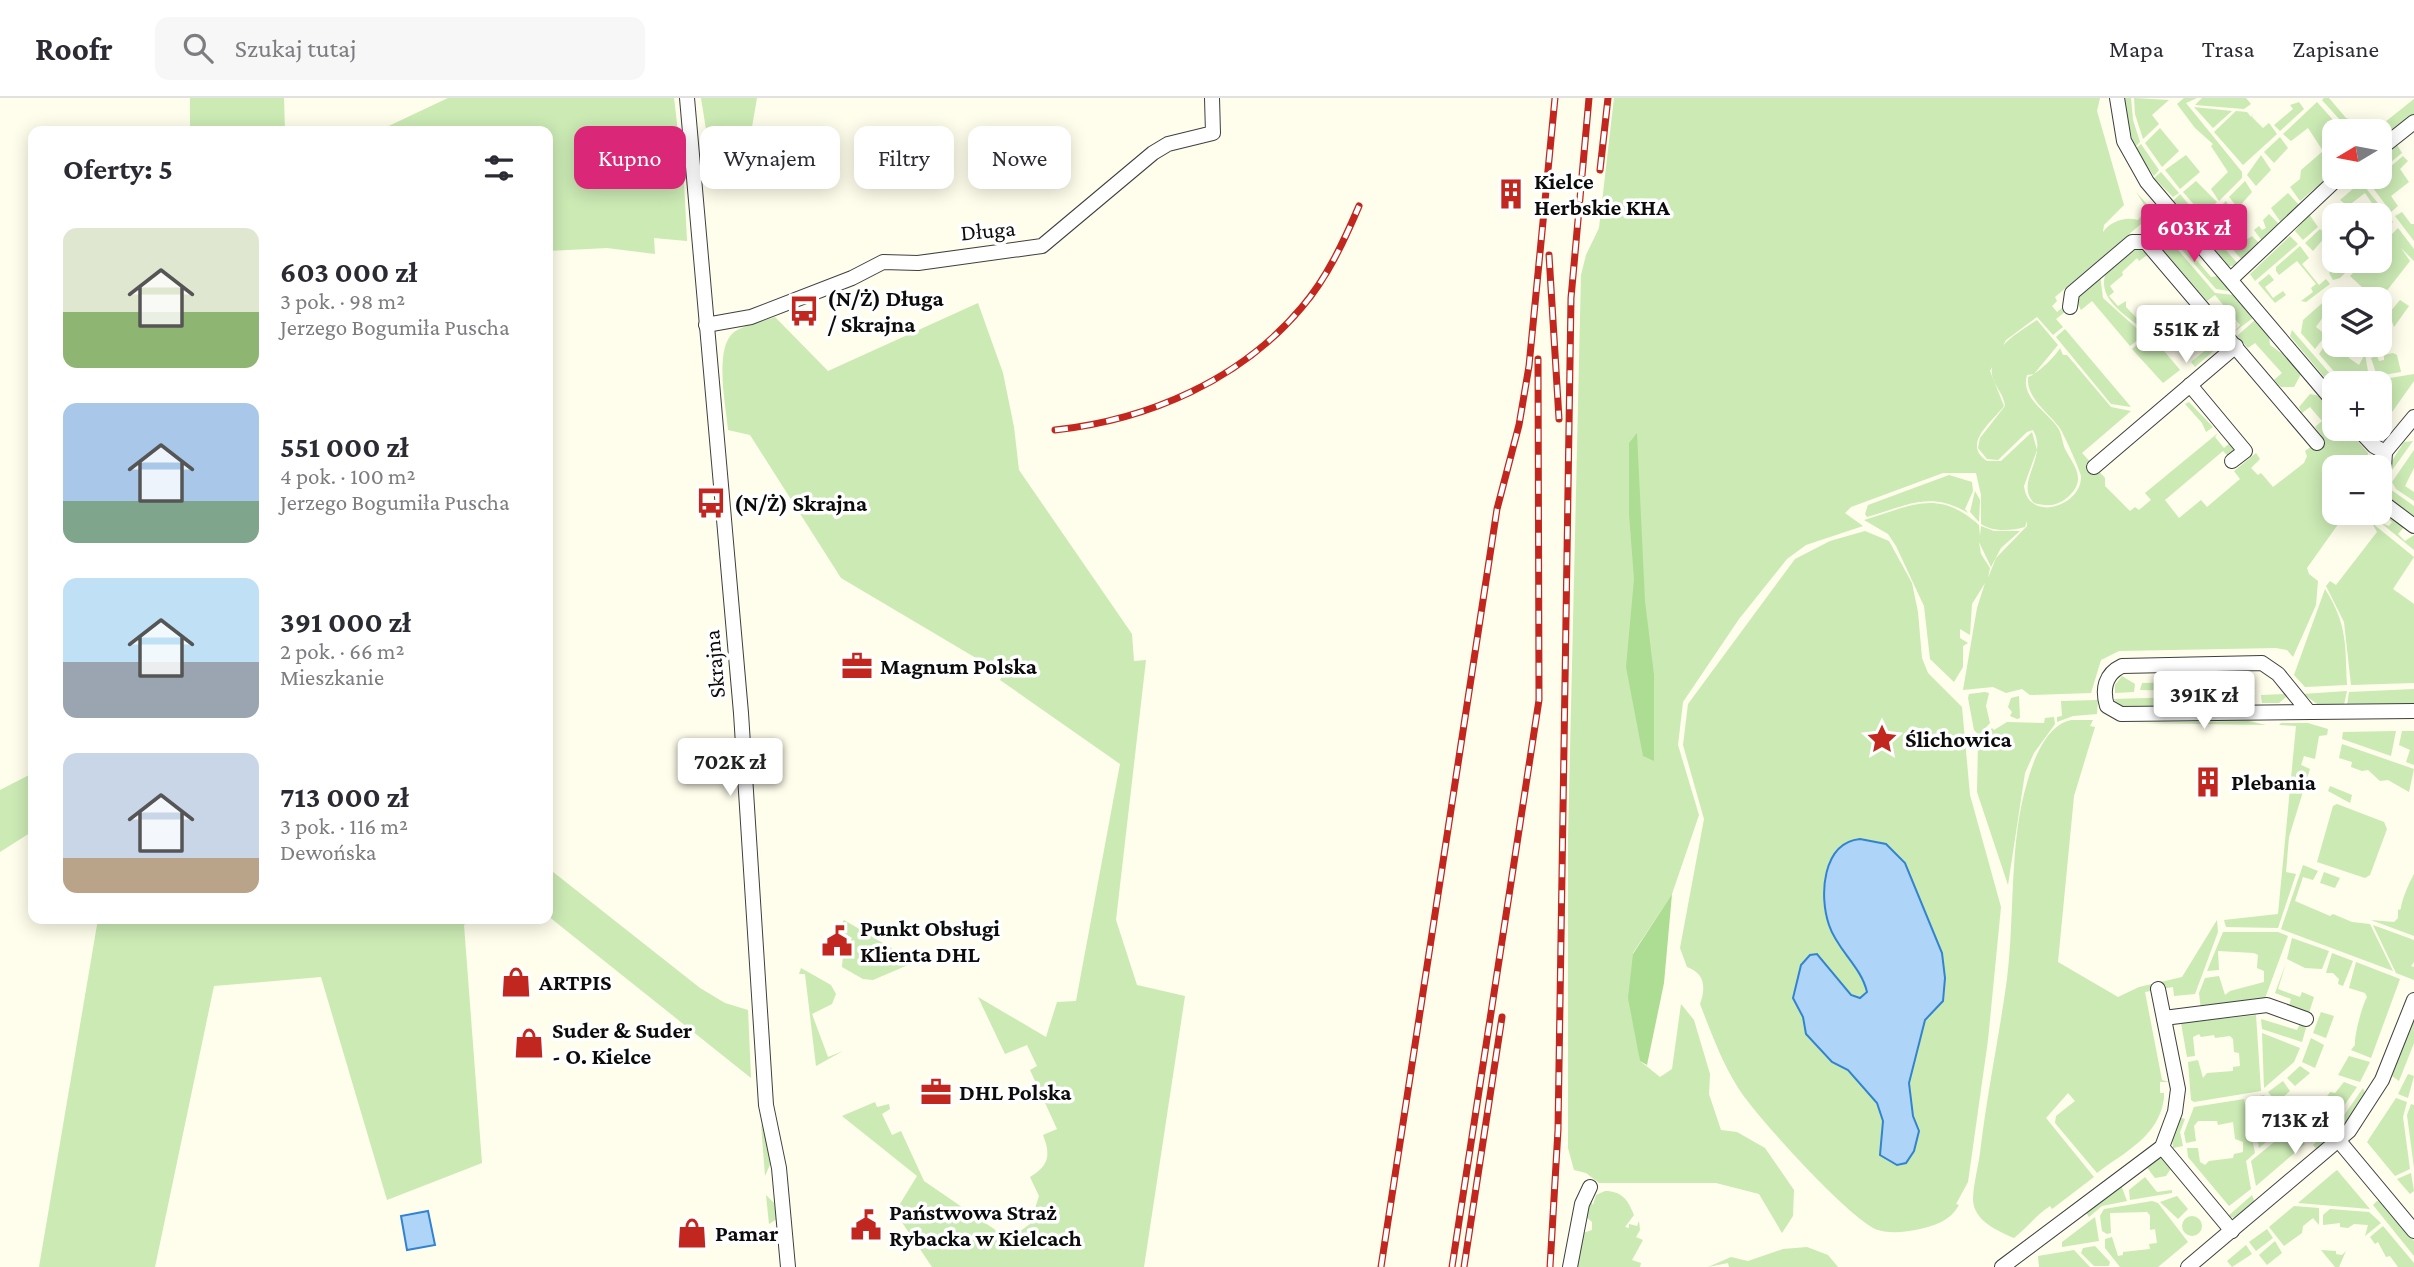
<!DOCTYPE html>
<html lang="pl">
<meta charset="utf-8">
<style>
:root{--surface:#fff;--page:#f7f7f7;--text:#2b2b33;--muted:#7c7c81;--line:#e1e1e2;--accent:#db2777}
body{margin:0;font-family:"Crimson Pro",serif;background:var(--page);color:var(--text);height:100vh;display:flex;flex-direction:column;font-size:26px;white-space:nowrap}
*{box-sizing:border-box;margin:0}
p{font-size:23px;color:var(--muted)}
.icon{flex:none;width:38px;height:38px;fill:none;stroke:currentColor;stroke-width:2;stroke-linecap:round;stroke-linejoin:round}
.map{position:relative;flex:1;overflow:hidden}
.side{position:absolute;left:28px;top:28px;width:525px;height:798px;display:flex;flex-direction:column;background:var(--surface);border-radius:14px;box-shadow:0 4px 18px #0003}
.side>*{flex:none}
.hud{position:absolute;left:574px;top:28px;width:665px;height:63px;display:flex;gap:14px}
.needle{width:46px;rotate:260deg}
.fabs{position:absolute;left:2322px;top:21px;display:grid;gap:14px}
.fabs a{display:grid;place-items:center;width:70px;height:70px;border-radius:14px;background:var(--surface);box-shadow:0 4px 18px #0003;font-size:35px}
.price{position:absolute;translate:-50% -60px;padding:0 16px;border-radius:7px;background:#fff;color:#222;font-size:23px;line-height:46px;filter:drop-shadow(0 2px 4px #0008)}
.price::after{content:'';position:absolute;left:50%;top:42px;width:21px;height:16px;margin-left:-10px;background:inherit;clip-path:polygon(0 0,100% 0,50% 100%)}
.price.on{background:var(--accent);color:#fff}
ul{padding:0;list-style:none}
li{display:flex;align-items:center;gap:21px;height:175px;padding:0 35px}
li span{display:grid;place-items:center;flex:none;width:196px;height:140px;border-radius:14px;color:#555}
li>.icon{margin-inline-start:auto}
span .icon{width:84px;height:84px;fill:#fffc;stroke-width:1}
li b{font-size:30px}
h2{display:flex;justify-content:space-between;align-items:center;height:84px;padding:0 35px;font-size:30px}
.tag{padding:0 24px;border-radius:14px;background:var(--surface);box-shadow:0 4px 18px #0003;font-size:24px;line-height:63px}
.tag.on{background:var(--accent);color:#fff}
header{display:flex;align-items:center;gap:42px;box-sizing:border-box;height:98px;padding:0 35px;background:var(--surface);border-bottom:2px solid var(--line)}
header strong{font-size:33px}
nav{display:flex;gap:38px;margin-inline-start:auto;font-size:24px}
.search{width:490px;height:63px;background:var(--page);display:flex;align-items:center;gap:18px;box-sizing:border-box;padding:0 24px;border-radius:14px;color:var(--muted);font-size:26px}
.map>svg:first-child{display:block}
.green{fill:#cbeab4}
.forest{fill:#addc93}
.water{fill:#aed5f8;stroke:#3283d2;stroke-width:2}
.lines{fill:none;stroke-linecap:round;stroke-linejoin:round}
.minor-casing{stroke:#3f3f3f;stroke-width:16}
.minor{stroke:#fff;stroke-width:14}
.rail-casing{stroke:#c1271f;stroke-width:7}
.rail{stroke:#fff;stroke-width:4.5;stroke-dasharray:13;stroke-linecap:butt}
.labels{text-anchor:middle;stroke-width:7;stroke-linejoin:round;paint-order:stroke}
.poi-label{font-size:23px;font-weight:bold;fill:#0c0c0c;stroke:#fff;text-anchor:start}
.street-label{font-size:23px;fill:#0c0c0c;stroke:#fff}
</style>
<header>
<strong>Roofr</strong>
<div class="search"><svg class="icon" aria-label="search" viewBox="0 0 24 24"><circle cx="10" cy="10" r="6"/><path d="M15 15l6 6"/></svg>Szukaj tutaj</div>
<nav><a>Mapa</a><a>Trasa</a><a>Zapisane</a></nav>
</header>
<div class="map">
<svg width="2414" height="1169" viewBox="0 0 2414 1169">
<rect width="100%" height="100%" fill="#fffdeb"/>
<g class="green">
<polygon points="190,0 284,0 285,33 190,33"/>
<polygon points="448,0 674,0 684,84 687,143 654,140 655,156 607,150 548,153 548,33 378,33"/>
<polygon points="701,0 757,0 748,52 717,75 712,69"/>
<path d="M1614 0H2100L2097 13 2124 107 2104 127 2103 134C2110 124 2125 118 2138 122L2147 111 2136 94 2168 130 2179 129 2184 135 2175 143 2168 135 2156 144 2141 126 2055 199 2057 203 2052 208 2057 214 2063 209 2066 213 2056 221 2063 229 2053 237 2037 219 2006 242 1990 273 2004 308C1992 324 1961 346 1987 363H2001L2032 334 2037 352 2024 388C2028 425 2082 409 2081 378 2080 372 2063 334 2059 329 2048 314 2026 300 2028 279 2036 277 2056 258 2060 250L2063 257H2067L2111 309 2131 313 2082 355 2105 380V388L2130 413 2135 409 2139 412 2151 402 2145 395 2218 335 2215 339 2224 350 2231 344 2234 353 2230 360 2223 353 2165 402 2179 420 2201 402 2207 409 2240 381 2234 373 2256 355 2260 361 2251 370 2258 377 2261 375 2273 389 2304 365 2307 358 2305 353 2323 340 2315 329 2322 323 2310 309 2302 315 2299 309 2310 296 2320 298 2334 315V331H2347L2368 355 2367 369H2334V415H2346L2307 470 2309 476 2318 483 2316 507 2293 559 2287 552 2276 550 2119 553 2101 562 2091 595 2030 597 2022 591 2006 595 1993 589 1963 592 1977 510 1985 485 1972 506 1970 537 1960 531V540L1968 545 1963 548V569L1954 584 1930 561 1924 508 1896 448 1888 436 1864 422C1911 408 1938 390 1979 427L1980 438 1981 428 1994 433H2020L2001 450 1991 469 1979 444 1981 456 1990 470 1988 480 1996 460 2027 428V423L2025 429C2011 433 1993 434 1981 426V397L1976 375H1943L1851 409 1845 415 1863 428 1806 447 1787 461 1739 521 1683 604 1678 647 1699 717 1672 796 1633 855 1640 963 1660 979 1672 971 1681 906 1694 922 1710 976 1709 996 1721 1032 1737 1034 1765 1050 1794 1092 1793 1118 1782 1135 1759 1096 1716 1085H1599L1586 1075 1574 1072 1568 1050V741L1581 177 1586 157 1599 130Z"/>
<polygon points="2123,0 2131,0 2133,22 2140,44 2134,50"/>
<polygon points="2134,0 2169,2 2152,17 2159,26 2143,41 2135,16"/>
<polygon points="2184,0 2197,0 2186,5 2242,74 2242,80 2219,103 2211,91 2228,74 2211,48 2213,46 2195,30 2177,6"/>
<polygon points="2202,0 2246,0 2251,6 2244,11 2195,7"/>
<polygon points="2324,0 2329,0 2346,20 2361,25 2367,32 2375,32 2414,1 2414,21 2380,44 2380,33 2350,33 2322,2"/>
<polygon points="2299,4 2304,11 2280,33 2274,27 2293,11 2290,7"/>
<polygon points="2317,4 2343,33 2334,33 2334,74 2300,103 2290,89 2300,81 2301,72 2323,53 2308,30 2291,43 2283,36"/>
<polygon points="2194,9 2232,13 2213,30"/>
<polygon points="2236,13 2247,14 2251,19 2253,16 2252,19 2263,30 2269,25 2277,36 2243,67 2214,34"/>
<polygon points="2160,30 2179,53 2162,69 2145,45"/>
<polygon points="2280,39 2288,50 2274,65 2264,54"/>
<polygon points="2141,46 2159,72 2154,78 2135,51"/>
<polygon points="2397,47 2402,55 2380,73 2380,60"/>
<polygon points="2186,57 2200,74 2180,91 2165,72"/>
<polygon points="2261,57 2271,72 2256,88 2247,77"/>
<polygon points="2403,58 2408,63 2400,71 2409,84 2391,98 2398,108 2391,114 2370,86"/>
<polygon points="2161,74 2179,95 2173,99 2154,80"/>
<polygon points="2196,83 2217,104 2204,118 2183,94"/>
<polygon points="2245,83 2252,94 2238,110 2229,99"/>
<polygon points="2361,84 2393,124 2380,141 2380,117 2365,95 2348,108 2340,102"/>
<polygon points="2288,95 2300,108 2282,126 2271,110"/>
<polygon points="2180,96 2200,120 2195,126 2173,103"/>
<polygon points="2226,103 2234,116 2226,125 2243,144 2252,138 2261,147 2243,163 2207,122"/>
<polygon points="2337,106 2344,115 2334,117 2334,127 2331,130 2324,125 2327,112"/>
<polygon points="2402,114 2411,126 2414,126 2414,143 2395,118"/>
<polygon points="2269,116 2281,128 2263,144 2254,132 2259,128 2262,132 2266,130 2263,122"/>
<polygon points="2309,116 2318,129 2303,142 2295,133"/>
<polygon points="2202,125 2239,167 2229,168 2197,130"/>
<polygon points="2398,130 2414,151 2414,163 2401,150 2410,163 2385,195 2389,200 2380,207 2380,201 2365,201 2360,197 2364,191 2350,178 2365,163 2380,163 2380,148"/>
<polygon points="2320,131 2327,137 2313,153 2305,145"/>
<polygon points="2187,137 2190,145 2187,151 2211,179 2220,178 2235,194 2216,191 2177,146"/>
<polygon points="2290,138 2298,146 2255,183 2250,176"/>
<polygon points="2167,139 2215,195 2234,197 2253,220 2234,234 2240,227 2215,197 2207,203 2159,147"/>
<polygon points="2300,148 2309,160 2302,166 2319,187 2326,181 2330,186 2306,204 2301,203 2313,194 2311,190 2316,186 2297,163 2279,177 2276,173 2276,169"/>
<path d="M2135 152H2141L2147 157 2139 163 2137 160 2122 174 2123 177 2110 188 2114 194 2109 198 2118 208 2126 203V209L2148 232 2146 234C2129 218 2098 204 2105 177Z"/>
<polygon points="2340,163 2348,163 2352,168 2340,180 2333,182 2329,175 2340,167"/>
<polygon points="2269,176 2274,182 2265,189 2273,200 2283,193 2286,197 2275,205 2258,185"/>
<polygon points="2100,177 2103,200 2144,237 2130,248 2092,203 2081,212 2077,204 2078,197"/>
<polygon points="2339,195 2351,201 2334,201 2334,212 2330,209 2316,229 2326,237 2315,251 2301,235 2303,222 2328,200"/>
<polygon points="2400,202 2409,208 2394,229 2389,215"/>
<path d="M978 205 1003 275 1014 329 1019 372 1132 536 1134 563 1146 562 1116 822 1137 887 1185 898 1144 1169H932L895 1114 917 1078 842 1018 875 1004 877 1009 889 1006 890 1011 882 1016 892 1037 901 1033 924 1083 994 1131 1006 1143 1030 1126 1039 1098 1030 1079C1049 1068 1051 1057 1043 1037L1057 1031 1030 972 1037 968 1027 947 1005 956 978 899 1046 939 1057 904 1076 903 1120 666 1000 582 1003 576 841 480 750 337 728 332C726 308 714 252 733 235 743 227 763 223 775 219L828 273Z"/>
<path d="M2037 222 2058 247 2034 276 2027 277C2020 300 2048 314 2058 330 2062 336 2062 344 2065 351 2074 368 2087 381 2069 398 2058 408 2048 409 2034 405 2014 384 2049 360 2033 332L2027 334 1998 362 1987 361 1978 350 1980 340 2005 308C2004 296 1994 288 1992 277 1988 251 2020 233 2037 222Z"/>
<polygon points="2255,222 2269,238 2270,247 2284,257 2301,276 2294,289 2281,289 2274,282 2282,275 2255,245 2248,250 2237,238"/>
<polygon points="2065,231 2131,309 2111,306 2056,239"/>
<polygon points="2292,232 2338,285 2334,285 2334,291 2290,238"/>
<polygon points="2150,236 2180,272 2163,285 2132,251"/>
<polygon points="2331,238 2334,247 2347,252 2349,260 2359,267 2365,256 2370,285 2344,285 2319,256"/>
<polygon points="2218,242 2216,251 2195,269 2191,264"/>
<polygon points="2393,255 2397,257 2401,274 2377,278 2371,260 2377,258 2379,263 2384,262 2384,257"/>
<polygon points="2414,276 2414,283 2385,324 2380,318 2380,290 2391,288 2390,280"/>
<polygon points="2189,304 2213,329 2206,334 2202,325 2185,306"/>
<polygon points="2413,343 2388,378 2390,366 2404,344"/>
<polygon points="2414,352 2414,370 2405,388 2414,394 2414,403 2396,391 2392,384"/>
<path d="M1949 377 1972 384 1973 393 1965 411 1968 415C1930 392 1906 408 1867 419L1865 416 1868 407Z"/>
<path d="M2390 391 2414 408V421C2403 413 2388 406 2390 391Z"/>
<polygon points="1975,393 1980,402 1979,424 1970,414"/>
<polygon points="2381,415 2386,415 2404,429 2398,436 2405,443 2414,437 2414,452 2381,425 2389,428 2392,424 2386,419 2384,422 2375,418"/>
<polygon points="2372,425 2414,459 2393,491 2414,506 2414,585 2351,587 2344,524 2326,488 2330,483 2336,487 2377,434"/>
<path d="M1865 433 1889 443 1912 485 1918 514 1922 560 1928 575 1962 609 1970 697 2001 809 1988 942 1968 1084 1956 1106 1959 1107C1950 1123 1936 1127 1920 1131 1906 1134 1891 1136 1878 1132 1851 1123 1752 1014 1737 988 1721 962 1711 934 1700 906 1706 890 1705 875 1687 869L1680 850 1704 721 1683 647 1688 606 1795 461 1830 443Z"/>
<path d="M2325 491C2348 527 2345 548 2347 587L2305 589 2294 577Z"/>
<polygon points="2122,578 2135,586 2134,594 2115,595 2115,587"/>
<polygon points="2250,583 2255,591 2193,590 2195,584"/>
<polygon points="2187,584 2187,593 2140,592 2142,585"/>
<polygon points="2414,591 2414,606 2347,607 2349,594"/>
<polygon points="2347,593 2344,607 2320,608 2303,596"/>
<polygon points="1985,594 1989,595 1986,608 1990,625 1979,637 1974,632 1968,600 1969,596"/>
<polygon points="2284,596 2286,599 2279,605 2262,605 2261,597"/>
<polygon points="2255,597 2253,609 2126,611 2113,601"/>
<polygon points="2019,598 2020,620 2017,621 2010,618 2012,614 2008,609 2011,600"/>
<polygon points="2098,602 2097,616 2073,618 2057,624 2057,619 2062,618 2061,603"/>
<polygon points="2054,619 2055,626 2034,655 2025,675 2008,787 1977,694 1978,645 1992,630 1994,632 2007,624 2044,625 2045,620"/>
<path d="M2071 622H2093L2090 628 2095 629 2074 698 2058 864 2118 899 2139 889 2182 879 2217 822 2218 834 2195 896 2174 898 2173 889 2145 894 2162 982 2169 984H2160V995H2164V1000C2159 1039 2124 1054 2097 1075L2055 1025 2056 1018 2075 1003 2068 995 2046 1020 2094 1079 2052 1111 2050 1108C2035 1118 2029 1128 2014 1140 1998 1133 1974 1123 1973 1102 1973 1088 1978 1070 1980 1055 1987 996 1999 939 2007 881 2015 819 2009 744 2027 685 2033 663 2046 627 2071 622Z"/>
<polygon points="2249,623 2266,627 2132,625"/>
<polygon points="2281,625 2308,625 2328,631 2327,637 2319,638 2315,661 2304,658 2301,667 2310,671 2289,739 2286,774 2296,776 2278,830 2226,829 2224,822 2278,816 2296,628 2279,627"/>
<polygon points="2396,633 2391,658 2342,641 2343,634"/>
<polygon points="2402,633 2414,633 2414,667 2406,664 2410,652 2399,647"/>
<polygon points="2342,646 2414,671 2409,694 2388,682 2380,683 2368,672 2362,673 2351,669 2352,664 2339,660"/>
<polygon points="33,675 33,733 0,754 0,692"/>
<polygon points="2330,688 2352,697 2350,705 2328,693"/>
<polygon points="2337,706 2384,724 2387,731 2370,777 2365,780 2317,764 2333,708"/>
<polygon points="2303,767 2318,773 2313,782 2303,779 2295,803 2330,818 2333,816 2352,824 2370,826 2393,873 2281,831"/>
<polygon points="548,770 700,890 725,905 748,912 751,980 548,818"/>
<polygon points="2324,774 2340,780 2335,790 2320,785"/>
<path d="M2414 776V838L2371 822 2394 824 2398 820V812L2401 811C2401 803 2410 783 2414 776Z"/>
<polygon points="98,821 471,821 464,827 482,1065 387,1102 321,879 214,888 155,1169 39,1169"/>
<polygon points="844,822 915,864 873,882 863,881 842,869 843,857 852,840 838,831"/>
<polygon points="2373,827 2414,842 2414,864 2411,868 2414,869 2414,882 2396,875"/>
<polygon points="2223,834 2278,834 2288,838 2264,903 2201,912 2199,895 2205,880 2219,878 2225,897 2230,893 2264,884 2264,873 2257,870 2258,857 2254,855 2218,853 2219,872 2207,873"/>
<polygon points="2292,840 2329,853 2322,871 2305,870 2287,861"/>
<polygon points="2332,855 2353,863 2343,888 2338,886 2339,881 2333,875 2326,875"/>
<path d="M2356 864 2400 881 2371 960 2351 952 2355 947C2354 938 2362 908 2367 899L2365 895 2349 890Z"/>
<polygon points="2286,865 2278,891 2300,899 2302,894 2314,899 2309,915 2288,911 2291,901 2275,895"/>
<polygon points="801,870 831,887 836,896 832,906 812,916 828,959 843,953 816,968 805,876 799,876"/>
<polygon points="2321,914 2334,918 2326,940 2313,935"/>
<polygon points="2256,917 2261,993 2194,1004 2191,1002 2188,964 2198,962 2203,980 2207,975 2233,973 2233,969 2240,968 2239,955 2234,954 2233,941 2230,938 2215,940 2214,937 2201,939 2199,936 2193,939 2195,958 2187,959 2181,925"/>
<polygon points="2414,919 2414,945 2399,983 2392,978"/>
<polygon points="2261,921 2297,932 2301,924 2306,930 2302,944 2262,931"/>
<polygon points="2262,935 2300,950 2294,964 2264,990"/>
<polygon points="2311,940 2324,947 2315,970 2302,964"/>
<polygon points="2349,958 2370,964 2360,984 2338,977"/>
<polygon points="2300,968 2310,975 2295,988 2287,980"/>
<polygon points="2408,976 2414,978 2408,1000 2398,996"/>
<polygon points="2283,983 2290,993 2282,1000 2298,1020 2307,1016 2321,1001 2324,1003 2330,994 2335,995 2344,984 2357,989 2339,1015 2309,1044 2268,994"/>
<polygon points="2363,990 2366,997 2350,1022 2318,1053 2313,1047 2345,1016"/>
<polygon points="2264,997 2288,1026 2259,1050 2249,1000"/>
<polygon points="2396,1000 2407,1004 2403,1019 2410,1071 2395,1078 2367,1044"/>
<polygon points="2244,1001 2255,1055 2246,1063 2251,1091 2229,1108 2188,1059 2187,1050 2198,1050 2200,1064 2205,1067 2209,1063 2233,1060 2234,1056 2243,1054 2243,1044 2235,1041 2233,1024 2218,1027 2217,1023 2198,1023 2194,1028 2196,1043 2186,1045 2184,1035 2194,1009"/>
<polygon points="2411,1006 2414,1007 2414,1070 2407,1017"/>
<polygon points="2179,1019 2185,1021 2180,1034 2183,1048 2173,1050 2172,1037"/>
<polygon points="761,1026 772,1062 765,1078"/>
<polygon points="2291,1030 2305,1046 2256,1088 2251,1063"/>
<polygon points="2158,1060 2164,1061 2168,1068 2171,1065 2172,1069 2166,1078 2155,1080 2145,1067"/>
<polygon points="2337,1072 2370,1111 2298,1105 2332,1076"/>
<polygon points="2411,1075 2414,1093 2410,1096 2397,1081"/>
<polygon points="2145,1079 2157,1094 2172,1092 2172,1095 2130,1102 2129,1092"/>
<polygon points="2121,1087 2127,1103 2102,1108 2089,1119 2085,1113"/>
<path d="M1605 1093C1622 1093 1628 1102 1634 1117L1625 1129 1629 1130V1126L1637 1128 1639 1123 1640 1132 1636 1139 1643 1142 1632 1162 1641 1165 1640 1169H1577L1580 1136 1592 1132V1124L1585 1118 1590 1102 1593 1107 1596 1097Z"/>
<polygon points="766,1097 774,1105 777,1121 769,1126"/>
<polygon points="2252,1097 2255,1105 2238,1120 2227,1119"/>
<polygon points="2177,1098 2188,1111 2178,1121 2160,1104"/>
<polygon points="2152,1103 2158,1105 2188,1144 2158,1169 2120,1169 2105,1150 2105,1141 2112,1139 2118,1158 2123,1157 2123,1154 2150,1151 2149,1146 2157,1145 2155,1131 2150,1132 2150,1117 2147,1114 2110,1115 2111,1135 2107,1136 2102,1133 2100,1118 2104,1111"/>
<polygon points="2377,1103 2384,1105 2414,1143 2414,1158 2373,1107"/>
<polygon points="2294,1108 2319,1110 2319,1127 2313,1120 2303,1128 2302,1135 2284,1148 2269,1129"/>
<polygon points="2330,1111 2369,1114 2381,1125 2365,1138 2368,1127 2354,1126 2348,1130 2340,1129 2340,1125 2323,1127 2323,1117"/>
<circle cx="2192" cy="1128" r="10"/>
<polygon points="2095,1119 2099,1143 2062,1149 2062,1144"/>
<polygon points="2383,1128 2414,1165 2414,1169 2398,1169 2390,1158 2386,1159 2378,1144 2375,1146 2370,1139"/>
<polygon points="2267,1131 2273,1140 2256,1153 2249,1144"/>
<polygon points="2275,1143 2282,1155 2267,1167 2259,1157"/>
<polygon points="2246,1147 2252,1156 2232,1169 2227,1163"/>
<polygon points="2095,1148 2110,1164 2109,1168 2094,1168 2081,1155 2083,1150"/>
<polygon points="1807,1149 1828,1157 1838,1169 1729,1169 1728,1165 1708,1169 1731,1159 1748,1163 1783,1151"/>
<polygon points="2074,1152 2090,1169 2039,1169 2038,1158"/>
<polygon points="2321,1152 2336,1153 2336,1156 2342,1157 2346,1153 2339,1169 2335,1169"/>
</g>
<g class="forest">
<polygon points="1637,335 1645,503 1654,577 1654,663 1643,658 1626,569 1634,481 1629,416 1629,345"/>
<polygon points="1672,796 1664,885 1647,967 1640,963 1628,900 1633,856"/>
</g>
<g class="water">
<path d="M1860 741 1886 746 1905 765 1942 855 1945 880 1943 903 1925 922 1909 985 1913 1018 1919 1033 1914 1053 1906 1065 1897 1067 1880 1057 1883 1023 1877 1005 1848 972 1832 964 1806 936 1803 919 1793 900 1801 867 1810 857 1817 856 1851 897 1860 900 1867 894C1861 868 1837 852 1829 827 1819 798 1822 745 1860 741Z"/>
<polygon points="428,1113 435,1147 407,1152 401,1118"/>
</g>
<g class="lines">
<g class="minor-casing">
<g id="minor">
<polyline points="687,0 741,615 766,1007 779,1070 788,1169"/>
<polyline points="2117,0 2124,43 2147,84 2334,304"/>
<polyline points="2380,51 2414,24"/>
<polyline points="2231,181 2339,79"/>
<polyline points="2070,209 2072,195 2132,144 2146,144 2317,345"/>
<polyline points="706,227 751,219 852,180 883,164 918,165 1042,148 1153,55 1168,46 1213,35 1212,0"/>
<polyline points="2190,287 2245,353 2232,363"/>
<polyline points="2358,331 2374,348 2385,354"/>
<polyline points="2385,354 2382,404 2414,428"/>
<polyline points="2385,354 2414,319"/>
<polyline points="2094,369 2236,248"/>
<path d="M2309 614 2278 576 2262 565 2122 568C2105 576 2102 591 2107 608L2121 616 2414 613"/>
<polyline points="2164,920 2267,907 2306,921"/>
<polyline points="2339,1043 2414,1133"/>
<polyline points="2162,1049 2232,1133"/>
<polyline points="1570,1169 1582,1106 1590,1089"/>
<polyline points="2002,1169 2162,1049 2175,1014 2178,991 2158,891"/>
<polyline points="2188,1169 2349,1033 2382,982 2414,902"/>
</g>
</g>
<use href="#minor" class="minor"/>
<g class="rail-casing">
<g id="rail">
<polyline points="1600,72 1608,0"/>
<polyline points="1549,157 1559,321"/>
<path d="M1055 332C1148 322 1241 282 1302 209 1327 180 1344 143 1359 108"/>
<polyline points="1381,1169 1497,411 1519,327 1529,268 1555,0"/>
<polyline points="1452,1169 1539,602 1538,261"/>
<polyline points="1464,1169 1502,919"/>
<polyline points="1550,1169 1558,1032 1571,200 1589,0"/>
</g>
</g>
<use href="#rail" class="rail"/>
</g>
<defs>
<g id="building-bare" transform="scale(2.415)"><path d="M-4-6H4V6H1V3H-1V6H-4ZM-2.5-4.3h1.7v1.8h-1.7ZM.8-4.3h1.7v1.8H.8ZM-2.5-1h1.7V.8h-1.7ZM.8-1h1.7V.8H.8Z" fill="#c1271f" stroke="#fff" stroke-width="2.5" paint-order="stroke"/></g>
<g id="bus-bare" transform="scale(2.415)"><path d="M-5-6H5V4H4V6H2V4H-2V6H-4V4H-5ZM-3.5-4V0h7V-4ZM-3.5 1.2v1.5H-2V1.2ZM2 1.2v1.5H3.5V1.2Z" fill="#c1271f" stroke="#fff" stroke-width="2.5" paint-order="stroke"/></g>
<g id="office-bare" transform="scale(2.415)"><path d="M-6-3h4V-5.5h4V-3h4V5H-6ZM-1-4.5V-3h2v-1.5ZM-6 0V1H6V0Z" fill="#c1271f" stroke="#fff" stroke-width="2.5" paint-order="stroke"/></g>
<g id="sight-bare" transform="scale(2.415)"><path d="M0-6L1.8-2.2L6-1.7L2.9 1.2L3.7 5.4L0 3.3L-3.7 5.4L-2.9 1.2L-6-1.7L-1.8-2.2Z" fill="#c1271f" stroke="#fff" stroke-width="2.5" paint-order="stroke"/></g>
<g id="civic-bare" transform="scale(2.415)"><path d="M-.6-6.5H3V-4.5H.6V-3L4-1V1h2V6H-6V1h2V-1L-.6-3ZM-1.2 2.5V6h2.4V2.5Z" fill="#c1271f" stroke="#fff" stroke-width="2.5" paint-order="stroke"/></g>
<g id="shop-bare" transform="scale(2.415)"><path d="M-5-2.5h2.3a2.7 3.5 0 0 1 5.4 0H5L5.5 6h-11ZM-1.5-2.5h3a1.5 2.3 0 0 0-3 0Z" fill="#c1271f" stroke="#fff" stroke-width="2.5" paint-order="stroke"/></g>
</defs>
<g fill-rule="evenodd">
<use href="#building-bare" x="1511" y="96"/>
<use href="#bus-bare" x="804" y="213"/>
<use href="#bus-bare" x="711" y="405"/>
<use href="#office-bare" x="857" y="568"/>
<use href="#sight-bare" x="1882" y="641"/>
<use href="#building-bare" x="2208" y="684"/>
<use href="#civic-bare" x="837" y="843"/>
<use href="#shop-bare" x="516" y="884"/>
<use href="#shop-bare" x="529" y="945"/>
<use href="#office-bare" x="936" y="994"/>
<use href="#civic-bare" x="866" y="1127"/>
<use href="#shop-bare" x="692" y="1135"/>
</g>
<g class="labels">
<g class="poi-label">
<text x="1534" y="91">Kielce<tspan x="1534" dy="26">Herbskie KHA</tspan></text>
<text x="827" y="208">(N/Ż) Długa<tspan x="827" dy="26">/ Skrajna</tspan></text>
<text x="734" y="413">(N/Ż) Skrajna</text>
<text x="880" y="576">Magnum Polska</text>
<text x="1905" y="649">Ślichowica</text>
<text x="2231" y="692">Plebania</text>
<text x="860" y="838">Punkt Obsługi<tspan x="860" dy="26">Klienta DHL</tspan></text>
<text x="539" y="892">ARTPIS</text>
<text x="552" y="940">Suder &amp; Suder<tspan x="552" dy="26">- O. Kielce</tspan></text>
<text x="959" y="1002">DHL Polska</text>
<text x="889" y="1122">Państwowa Straż<tspan x="889" dy="26">Rybacka w Kielcach</tspan></text>
<text x="715" y="1143">Pamar</text>
</g>
<g class="street-label">
<text transform="translate(988 132) rotate(-5)" y="8">Długa</text>
<text transform="translate(714 566) rotate(-95)" y="8">Skrajna</text>
</g>
</g>
</svg>
<div class="fabs">
<a><svg class="needle" viewBox="-14 -14 28 28"><path d="M0-13l5 13h-10z" fill="#e53935"/><path d="M0 13l5-13h-10z" fill="#7c7c81"/></svg></a>
<a><svg class="icon" aria-label="locate" viewBox="0 0 24 24"><circle cx="12" cy="12" r="6"/><path d="M12 2v4M12 18v4M2 12h4M18 12h4"/></svg></a>
<a><svg class="icon" aria-label="layers" viewBox="0 0 24 24"><path d="M12 4l9 5-9 5-9-5zM3 14l9 5 9-5"/></svg></a>
<a>+</a>
<a>−</a>
</div>
<b class="price on" style="left:2194px;top:166px">603K zł</b>
<b class="price" style="left:2186px;top:267px">551K zł</b>
<b class="price" style="left:2204px;top:633px">391K zł</b>
<b class="price" style="left:730px;top:700px">702K zł</b>
<b class="price" style="left:2295px;top:1058px">713K zł</b>
<div class="hud">
<a class="tag on">Kupno</a>
<a class="tag">Wynajem</a>
<a class="tag">Filtry</a>
<a class="tag">Nowe</a>
</div>
<section class="side">
<h2>Oferty: 5<svg class="icon" aria-label="filters" viewBox="0 0 24 24"><path d="M4 7h16M4 17h16"/><circle cx="9" cy="7" r="2"/><circle cx="15" cy="17" r="2"/></svg></h2>
<ul>
<li><span style="background:linear-gradient(#dfe7d0 60%,#8fb573 0)"><svg class="icon" aria-label="home" viewBox="0 0 24 24"><path d="M3 11l9-7 9 7M6 9v11h12V9"/></svg></span><div><b>603 000 zł</b><p>3 pok. · 98 m²</p><p>Jerzego Bogumiła Puscha</p></div></li>
<li><span style="background:linear-gradient(#a9c7e8 70%,#7fa58c 0)"><svg class="icon" aria-label="home" viewBox="0 0 24 24"><path d="M3 11l9-7 9 7M6 9v11h12V9"/></svg></span><div><b>551 000 zł</b><p>4 pok. · 100 m²</p><p>Jerzego Bogumiła Puscha</p></div></li>
<li><span style="background:linear-gradient(#bfe0f5 60%,#9aa5b1 0)"><svg class="icon" aria-label="home" viewBox="0 0 24 24"><path d="M3 11l9-7 9 7M6 9v11h12V9"/></svg></span><div><b>391 000 zł</b><p>2 pok. · 66 m²</p><p>Mieszkanie</p></div></li>
<li><span style="background:linear-gradient(#c9d6e8 75%,#b9a48a 0)"><svg class="icon" aria-label="home" viewBox="0 0 24 24"><path d="M3 11l9-7 9 7M6 9v11h12V9"/></svg></span><div><b>713 000 zł</b><p>3 pok. · 116 m²</p><p>Dewońska</p></div></li>
</ul>
</section>
</div>
